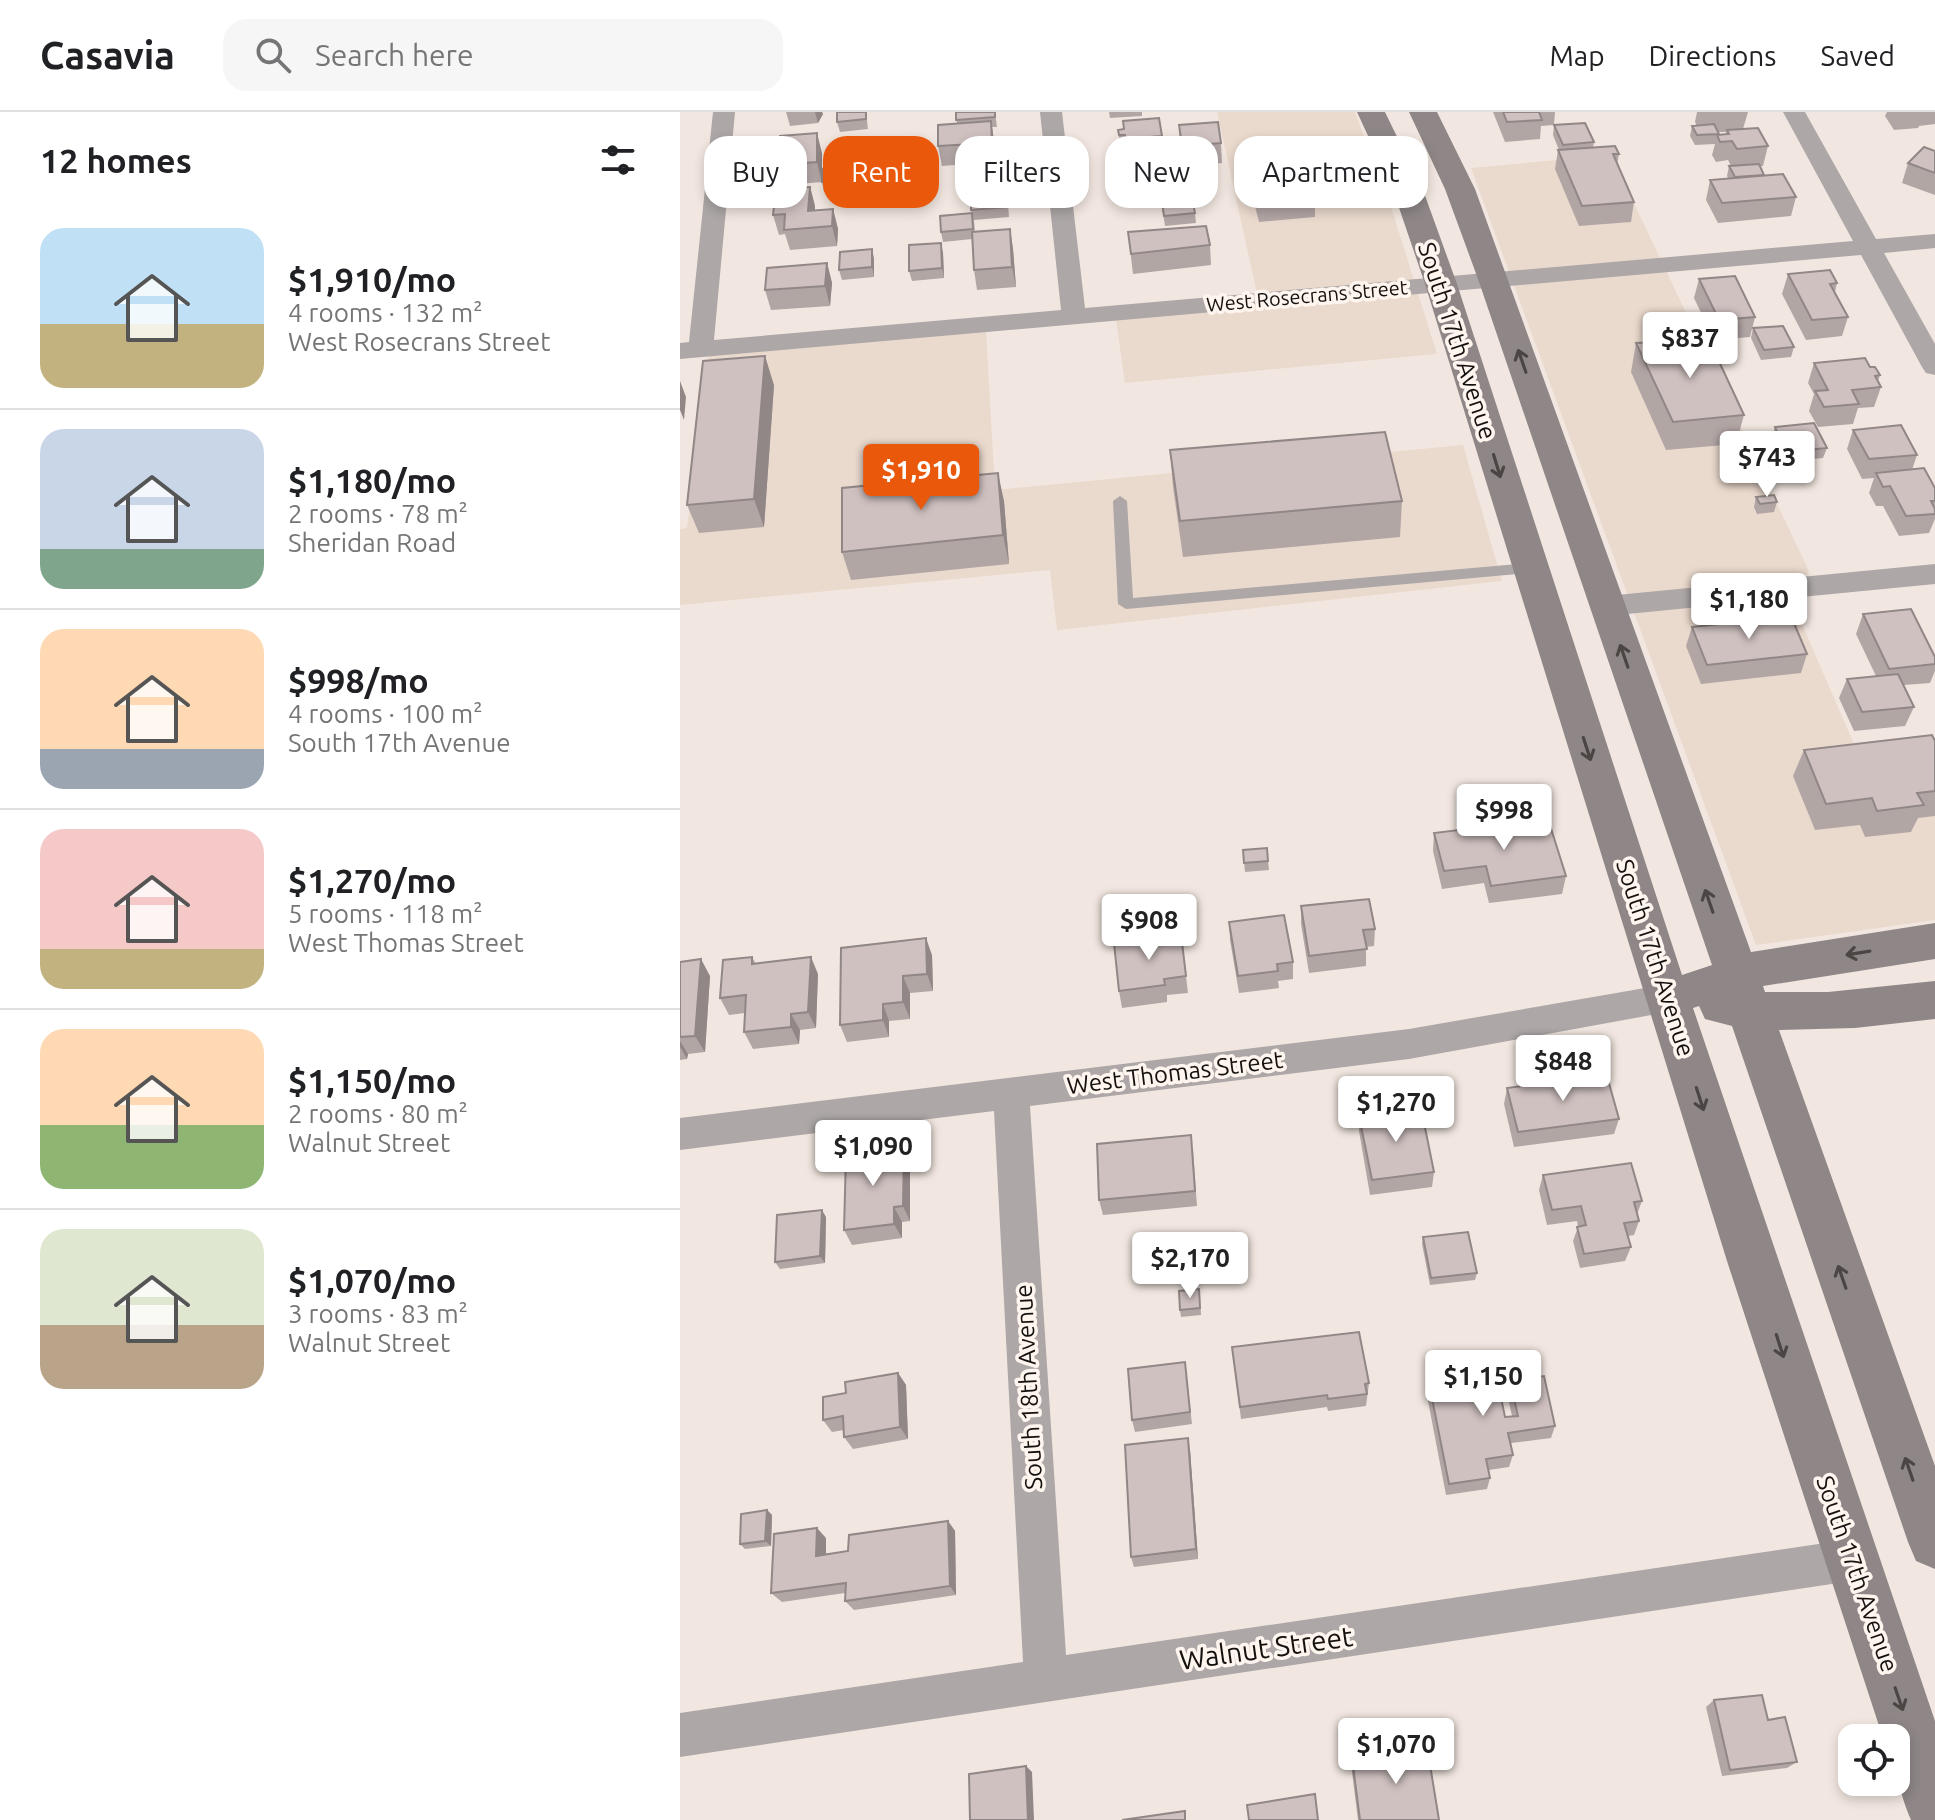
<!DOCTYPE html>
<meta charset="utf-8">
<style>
:root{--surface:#fff;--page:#f6f6f6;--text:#202124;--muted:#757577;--line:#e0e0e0;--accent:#ea580c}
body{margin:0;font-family:Ubuntu,sans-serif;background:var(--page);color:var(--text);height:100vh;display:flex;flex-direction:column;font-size:30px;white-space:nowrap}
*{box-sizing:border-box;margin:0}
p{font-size:26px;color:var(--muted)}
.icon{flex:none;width:44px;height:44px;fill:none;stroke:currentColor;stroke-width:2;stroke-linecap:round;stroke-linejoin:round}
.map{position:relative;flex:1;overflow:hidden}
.panel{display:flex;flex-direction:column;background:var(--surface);width:680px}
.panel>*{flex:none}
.hud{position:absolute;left:24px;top:24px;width:760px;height:72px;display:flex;gap:16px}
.controls{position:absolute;left:1158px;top:1612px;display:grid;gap:16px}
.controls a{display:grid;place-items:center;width:72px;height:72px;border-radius:16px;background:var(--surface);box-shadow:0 4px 12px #0003;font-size:40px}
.price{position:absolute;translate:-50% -68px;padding:0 18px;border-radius:8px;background:#fff;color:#222;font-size:26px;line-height:52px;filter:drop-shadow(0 2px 4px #0008)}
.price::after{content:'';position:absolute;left:50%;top:48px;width:24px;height:18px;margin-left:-12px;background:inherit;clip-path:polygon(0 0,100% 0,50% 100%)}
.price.on{background:var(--accent);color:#fff}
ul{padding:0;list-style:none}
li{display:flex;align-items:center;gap:24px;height:200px;padding:0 40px}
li+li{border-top:2px solid var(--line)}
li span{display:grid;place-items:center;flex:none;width:224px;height:160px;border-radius:24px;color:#555}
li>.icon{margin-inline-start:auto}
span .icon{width:96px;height:96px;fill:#fffc;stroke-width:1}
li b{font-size:34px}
h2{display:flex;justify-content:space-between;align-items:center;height:96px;padding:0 40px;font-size:34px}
.pill{padding:0 28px;border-radius:24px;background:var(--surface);box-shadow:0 4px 12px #0003;font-size:28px;line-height:72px}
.pill.on{background:var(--accent);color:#fff}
header{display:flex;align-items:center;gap:48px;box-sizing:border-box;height:112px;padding:0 40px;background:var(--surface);border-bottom:2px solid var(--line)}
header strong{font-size:38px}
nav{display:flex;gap:44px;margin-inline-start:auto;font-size:28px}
.search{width:560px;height:72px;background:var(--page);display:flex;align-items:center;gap:20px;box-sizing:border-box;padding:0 28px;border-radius:24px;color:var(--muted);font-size:30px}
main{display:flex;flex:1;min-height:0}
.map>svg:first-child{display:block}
.built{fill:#ead9cd}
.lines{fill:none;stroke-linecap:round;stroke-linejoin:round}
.lane{fill:#ada7a7;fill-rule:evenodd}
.street{fill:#ada7a7;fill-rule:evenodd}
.secondary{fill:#8f8787;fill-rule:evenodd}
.wall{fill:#b2a6a5;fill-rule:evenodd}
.shaded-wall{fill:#918786}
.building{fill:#cfc1c0;stroke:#918786;stroke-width:2}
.oneway{stroke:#4b4644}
.labels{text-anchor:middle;stroke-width:7;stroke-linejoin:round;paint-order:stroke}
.far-street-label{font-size:20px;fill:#14110e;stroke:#fef5ef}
.street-label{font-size:24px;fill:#14110e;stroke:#fef5ef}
.near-street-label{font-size:28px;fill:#14110e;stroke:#fef5ef}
</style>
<header>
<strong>Casavia</strong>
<div class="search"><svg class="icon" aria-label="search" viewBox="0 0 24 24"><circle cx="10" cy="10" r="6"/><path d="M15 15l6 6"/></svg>Search here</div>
<nav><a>Map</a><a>Directions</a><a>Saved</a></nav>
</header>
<main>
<section class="panel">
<h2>12 homes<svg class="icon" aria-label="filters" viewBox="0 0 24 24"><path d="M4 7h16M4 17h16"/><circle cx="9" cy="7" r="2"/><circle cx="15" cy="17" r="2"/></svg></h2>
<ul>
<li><span style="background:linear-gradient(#bfe0f5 60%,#c2b280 0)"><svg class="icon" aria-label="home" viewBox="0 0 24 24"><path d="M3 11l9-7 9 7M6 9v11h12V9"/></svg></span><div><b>$1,910/mo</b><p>4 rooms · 132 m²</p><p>West Rosecrans Street</p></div></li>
<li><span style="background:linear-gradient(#c9d6e8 75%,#7fa58c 0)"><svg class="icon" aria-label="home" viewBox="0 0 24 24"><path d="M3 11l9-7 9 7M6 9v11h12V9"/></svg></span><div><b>$1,180/mo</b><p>2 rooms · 78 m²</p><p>Sheridan Road</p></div></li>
<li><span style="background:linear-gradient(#ffd9b3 75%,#9aa5b1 0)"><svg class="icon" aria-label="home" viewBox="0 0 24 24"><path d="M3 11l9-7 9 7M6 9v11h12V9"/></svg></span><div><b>$998/mo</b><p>4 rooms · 100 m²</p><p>South 17th Avenue</p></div></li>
<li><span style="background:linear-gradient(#f6c9c9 75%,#c2b280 0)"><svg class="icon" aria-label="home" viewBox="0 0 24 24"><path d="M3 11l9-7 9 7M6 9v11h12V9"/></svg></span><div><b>$1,270/mo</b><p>5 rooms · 118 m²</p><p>West Thomas Street</p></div></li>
<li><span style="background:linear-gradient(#ffd9b3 60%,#8fb573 0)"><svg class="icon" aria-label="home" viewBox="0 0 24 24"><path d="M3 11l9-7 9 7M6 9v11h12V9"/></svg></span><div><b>$1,150/mo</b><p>2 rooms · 80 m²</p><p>Walnut Street</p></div></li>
<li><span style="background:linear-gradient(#dfe7d0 60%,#b9a48a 0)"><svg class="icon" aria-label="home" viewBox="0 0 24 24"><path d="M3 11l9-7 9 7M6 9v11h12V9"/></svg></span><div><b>$1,070/mo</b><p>3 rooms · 83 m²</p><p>Walnut Street</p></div></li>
</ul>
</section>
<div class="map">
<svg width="1255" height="1708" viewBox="0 0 1255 1708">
<rect width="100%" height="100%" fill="#f2e7e0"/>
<g class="built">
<polygon points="537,0 675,0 712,98 757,242 445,271 436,208 580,195"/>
<polygon points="931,43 1129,459 1111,487 1177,639 1255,631 1255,808 1076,833 791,56"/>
<polygon points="306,219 315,378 783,333 822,469 377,518 370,458 0,493 0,417 7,416 29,243"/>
</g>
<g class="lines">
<polygon class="lane" points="440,384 447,389 453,486 849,451 857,456 849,461 446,497 438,492 433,389"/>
<g class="street">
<polygon points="33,0 55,0 34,228 381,198 360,0 382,0 405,196 1173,129 1103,0 1125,0 1196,127 1255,122 1255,136 1204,141 1255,232 1255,263 1246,261 1242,255 1181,143 0,247 0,231 9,230"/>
<polygon points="1255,452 1255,472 927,504 917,501 913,494 917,487 927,484"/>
<polygon points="988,872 1000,876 1005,886 1000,896 988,900 729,947 350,994 386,1543 1172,1427 1187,1433 1193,1448 1187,1463 1172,1469 0,1645 0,1601 343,1550 314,999 0,1038 0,1006 729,917"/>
</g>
<path class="secondary" d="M677 0H705L743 78 777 172 1002 863 1032 853 798 167 765 77 729 0H757L795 77 1071 840 1255 811V847L1083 874 1085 880H1148L1255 869V907L1175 916 1099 918 1255 1354V1457L1236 1449 1228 1430 1052 914 1025 907 1019 894 1013 896 1255 1609V1708H1231C1218 1678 1216 1658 1216 1626H1203L1047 1149 745 172 713 78Z"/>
</g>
<g class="wall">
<polygon points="106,0 142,0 143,2 138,11 110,14"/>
<polygon points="186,0 188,17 160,20 157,10"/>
<polygon points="276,0 315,0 317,15 312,15 314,29 315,50 262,54 258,34 277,12"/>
<polygon points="429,0 462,0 462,4 430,6"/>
<polygon points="813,0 875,0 874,13 861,14 860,27 825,30"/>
<path d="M1017 0H1068L1063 17 1088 34 1083 54H1080L1084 63 1116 85 1111 104 1038 111 1026 88 1030 68 1048 66 1047 64 1049 54H1051L1048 48 1036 50 1032 43 1035 32 1015 33 1010 24 1012 14H1017L1015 10ZM1038 20H1046V23H1039Z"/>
<polygon points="1207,0 1255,0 1255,12 1239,14 1238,16 1214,18 1205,4"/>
<polygon points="499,13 541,31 542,51 504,54 500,32"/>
<polygon points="874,13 914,30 913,36 939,42 937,52 954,90 951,110 899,114 875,57 878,38 879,38 873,23"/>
<polygon points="438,18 482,24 483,34 446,37 445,33 440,33"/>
<polygon points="565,38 635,86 635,105 579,110 566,58"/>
<polygon points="1255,39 1255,83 1222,71 1228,51"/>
<polygon points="142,41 142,70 105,73 100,53"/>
<polygon points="170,54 173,64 173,77 144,80 142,70"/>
<polygon points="486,56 490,82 515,101 516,111 485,114 481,88 480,88 480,91 456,91 455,83 450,84 449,67"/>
<polygon points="202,57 205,67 204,75 191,76 189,66"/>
<polygon points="130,75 135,94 135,98 153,97 158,117 157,134 110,138 105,122 99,123 93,103"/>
<polygon points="327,77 329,105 294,108 295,120 330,117 333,137 336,175 297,178 294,158 292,127 263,130 261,120 292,101 291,98"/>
<polygon points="448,120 530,133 531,153 453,162"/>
<polygon points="192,137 194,147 194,165 162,168 159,158"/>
<polygon points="263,141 264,166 232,169 229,159"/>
<polygon points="147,151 152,171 150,194 91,198 85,178"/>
<polygon points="1108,162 1157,171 1155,180 1168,205 1162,224 1126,228 1102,182"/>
<polygon points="1019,167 1075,205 1070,225 1034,228 1014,186"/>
<polygon points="1073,216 1114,235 1111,245 1081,248 1071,226"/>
<polygon points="956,231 1064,303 1056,332 986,338 951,260"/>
<polygon points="1134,251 1190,255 1200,263 1198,269 1201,275 1194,295 1178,296 1173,312 1138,315 1129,299 1134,282 1128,271"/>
<polygon points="94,273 84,415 19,421 7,393"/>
<polygon points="1095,315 1147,336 1143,346 1103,350 1092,325"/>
<polygon points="1173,318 1237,343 1232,358 1255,376 1255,407 1249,421 1219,424 1203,394 1196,394 1189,381 1194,366 1182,367 1167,337"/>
<polygon points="490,338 722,389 720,425 503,445 493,375"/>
<polygon points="1076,385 1097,390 1094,400 1077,402 1074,395"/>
<polygon points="324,389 329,452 171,468 162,440"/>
<polygon points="1183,502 1255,545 1255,559 1250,571 1224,573 1234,595 1225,614 1174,619 1159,586 1167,567 1196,564 1176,522"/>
<polygon points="1012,515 1127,542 1121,561 1021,572 1006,534"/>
<polygon points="1255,629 1255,704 1238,706 1231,720 1185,725 1180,713 1135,718 1113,664 1124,638"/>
<polygon points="754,721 886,764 882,782 809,791 804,771 762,777 753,739"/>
<polygon points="563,738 588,749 589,758 565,760"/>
<polygon points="621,794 695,817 694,834 686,835 686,854 629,861 621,812"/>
<polygon points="549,810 613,850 613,867 598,869 599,876 559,881 550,828"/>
<polygon points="501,822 508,881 487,883 487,890 442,896 439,879"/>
<polygon points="252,843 253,879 230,881 230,907 209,909 209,925 167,930 160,913"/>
<polygon points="72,845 76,852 138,862 136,916 120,918 119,932 73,937 64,920 65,901 49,903 40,886"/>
<polygon points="0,850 30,864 25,940 8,942 7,947 0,948"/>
<polygon points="886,965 913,966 939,1007 934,1022 834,1035 824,992 827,976 885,969"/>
<polygon points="679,1004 754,1060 752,1075 690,1083 679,1019"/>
<polygon points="513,1038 517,1094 423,1103 419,1088"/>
<polygon points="230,1052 230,1109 222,1110 222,1126 172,1133 164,1118"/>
<polygon points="863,1063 962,1089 957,1102 959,1109 954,1123 948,1124 951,1135 945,1149 900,1156 893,1129 898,1115 897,1109 867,1113 859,1078"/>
<polygon points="146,1105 145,1151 100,1157 95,1150"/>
<polygon points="743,1125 797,1161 795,1168 750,1173 742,1132"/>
<polygon points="520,1184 521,1203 501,1205 500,1198"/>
<polygon points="552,1235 689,1271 686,1294 648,1299 647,1295 561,1307"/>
<polygon points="505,1250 512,1312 455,1320 452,1308"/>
<polygon points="218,1261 226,1273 228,1327 173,1337 164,1325 164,1318 152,1320 143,1308 166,1281"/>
<polygon points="747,1261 825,1305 832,1304 827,1281 830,1269 875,1314 871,1326 831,1331 833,1343 829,1355 809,1358 810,1366 807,1377 766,1383 745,1273"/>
<polygon points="510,1338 518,1447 454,1455 451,1445"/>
<polygon points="87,1398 92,1403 91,1434 65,1437 60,1432"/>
<polygon points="268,1409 275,1419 276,1483 174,1498 165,1489 165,1481 102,1490 91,1481 146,1426 146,1443 168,1439"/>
<polygon points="1034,1588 1088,1608 1117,1650 1107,1656 1042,1664 1026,1595"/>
<polygon points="672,1646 759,1708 678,1708 671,1652"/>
</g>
<g class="shaded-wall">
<polygon points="135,0 142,0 143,2 138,11"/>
<polygon points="311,9 314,29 315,50 312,31"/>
<polygon points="137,21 142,41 142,70 137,50"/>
<polygon points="170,54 173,64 173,77 170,67"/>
<polygon points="130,75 135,94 134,116 128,99"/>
<polygon points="153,97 158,117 157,134 152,114"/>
<polygon points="330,117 333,137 336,175 332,155"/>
<polygon points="261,131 263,141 264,166 262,156"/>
<polygon points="192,137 194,147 194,165 192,155"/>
<polygon points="147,151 152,171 150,194 145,174"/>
<polygon points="85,244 94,273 84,415 74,387"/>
<polygon points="0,269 6,285 4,308 0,298"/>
<polygon points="318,361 324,389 329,452 323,423"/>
<polygon points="246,826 252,843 253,879 247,862"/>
<polygon points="131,845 138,862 136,916 128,900"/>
<polygon points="21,847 30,864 25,940 15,924"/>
<polygon points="223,864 230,881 230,907 223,890"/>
<polygon points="203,892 209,909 209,925 203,908"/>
<polygon points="111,902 120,918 119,932 111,915"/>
<polygon points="0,929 8,942 7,947 0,935"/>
<polygon points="224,1036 230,1052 230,1109 223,1094"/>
<polygon points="214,1095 222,1110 222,1126 214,1112"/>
<polygon points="142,1098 146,1105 145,1151 140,1144"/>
<polygon points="218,1261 226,1273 228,1327 220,1315"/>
<polygon points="508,1326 510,1338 518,1447 516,1437"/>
<polygon points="87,1398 92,1403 91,1434 85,1429"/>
<polygon points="268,1409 275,1419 276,1483 270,1474"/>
<polygon points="137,1416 146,1426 146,1454 136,1444"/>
<polygon points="346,1654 352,1660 354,1708 348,1708"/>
</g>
<g class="building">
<polygon points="157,0 186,0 186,7 157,10"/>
<polygon points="276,0 315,0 315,5 276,8"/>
<polygon points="823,0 859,0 862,8 827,10"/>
<polygon points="479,6 482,24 445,27 445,23 439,23 438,18 444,17 443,9"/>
<polygon points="311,9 312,31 258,34 258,13"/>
<polygon points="538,10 541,31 502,34 499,13"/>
<polygon points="905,11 914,30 883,33 874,13"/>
<polygon points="1034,12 1039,22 1017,23 1012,14"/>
<polygon points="1078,16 1088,34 1057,37 1052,29 1040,30 1037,23 1049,22 1047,18"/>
<polygon points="137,21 137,50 100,53 100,24"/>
<polygon points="621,34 635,86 578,90 565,38"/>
<polygon points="935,34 939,42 933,42 954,90 902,94 878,38"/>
<polygon points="1244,35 1255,39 1255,61 1228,51"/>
<polygon points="1079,52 1084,63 1055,65 1049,54"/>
<polygon points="170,54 170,67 142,70 142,57"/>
<polygon points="486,56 490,77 479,78 479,81 455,81 454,73 449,74 449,67 453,66 452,59"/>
<polygon points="202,57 202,65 189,66 189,58"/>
<polygon points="1103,62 1116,85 1042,91 1030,68"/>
<polygon points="130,75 128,99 153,97 152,114 104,118 105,102 93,103 96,77"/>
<polygon points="327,77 327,95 291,98 291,79"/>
<polygon points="511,81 515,101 484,104 481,83"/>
<polygon points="292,101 293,117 261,120 260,104"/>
<polygon points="526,114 530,133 451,142 448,120"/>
<polygon points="330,117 332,155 294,158 292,120"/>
<polygon points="261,131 262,156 229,159 229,133"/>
<polygon points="192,137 192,155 159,158 160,140"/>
<polygon points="147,151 145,174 85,178 87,156"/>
<polygon points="1150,158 1157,171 1150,172 1168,205 1132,208 1108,162"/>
<polygon points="1055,164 1075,205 1039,208 1019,167"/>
<polygon points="1103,214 1114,235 1084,238 1073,216"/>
<polygon points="1029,228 1064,303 993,310 956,231"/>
<polygon points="85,244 74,387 7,393 23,249"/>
<polygon points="1185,246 1190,255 1195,255 1200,263 1195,264 1201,275 1172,278 1179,292 1144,295 1135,279 1148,278 1134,251"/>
<polygon points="1134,311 1147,336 1106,340 1095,315"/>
<polygon points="1221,313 1237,343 1189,347 1173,318"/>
<polygon points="705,320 722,389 500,409 490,338"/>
<polygon points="1244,356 1255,376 1255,389 1251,389 1255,397 1255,402 1226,404 1210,374 1203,375 1196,361"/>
<polygon points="318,361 323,423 162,440 162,376"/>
<polygon points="1094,383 1097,390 1080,392 1076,385"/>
<polygon points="1231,497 1255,545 1255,552 1209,557 1183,502"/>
<polygon points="1111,504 1127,542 1027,553 1012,515"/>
<polygon points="1218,562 1234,595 1182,600 1167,567"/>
<polygon points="1252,623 1255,629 1255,679 1237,681 1244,693 1197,699 1192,686 1146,692 1124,638"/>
<polygon points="868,707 886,764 811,774 806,754 764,759 754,721"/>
<polygon points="587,736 588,749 564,751 563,738"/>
<polygon points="689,787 695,817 683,818 687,837 629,844 621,794"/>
<polygon points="604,803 613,850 597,852 598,859 558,864 549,810"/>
<polygon points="501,822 506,864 484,867 485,873 439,879 434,831"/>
<polygon points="246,826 247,862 223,864 223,890 203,892 203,908 160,913 161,836"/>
<polygon points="72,845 72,852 131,845 128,900 111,902 111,915 64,920 66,883 40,886 43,848"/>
<polygon points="21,847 15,924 0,925 0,850"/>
<polygon points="912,961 913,966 927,964 939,1007 838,1020 827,976 887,968 886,965"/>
<polygon points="741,996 754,1060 692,1068 679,1004"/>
<polygon points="511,1023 515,1079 419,1088 417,1032"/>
<polygon points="224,1036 223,1094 214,1095 214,1112 164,1118 166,1043"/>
<polygon points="951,1051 962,1089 954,1090 959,1109 944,1111 951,1135 904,1142 897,1115 906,1113 901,1094 872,1098 863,1063"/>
<polygon points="142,1098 140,1144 95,1150 97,1103"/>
<polygon points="788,1120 797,1161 751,1166 743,1125"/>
<polygon points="519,1177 520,1196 500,1198 499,1179"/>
<polygon points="679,1220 689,1271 685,1272 687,1282 648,1287 647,1283 560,1295 552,1235"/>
<polygon points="505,1250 510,1300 452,1308 448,1257"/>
<polygon points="814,1252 825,1305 838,1304 830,1269 864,1264 875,1314 828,1321 833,1343 806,1347 810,1366 769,1372 747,1261"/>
<polygon points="218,1261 220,1315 164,1325 163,1304 143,1308 143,1285 166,1281 165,1270"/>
<polygon points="508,1326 516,1437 451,1445 445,1333"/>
<polygon points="87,1398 85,1429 60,1432 61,1402"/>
<polygon points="268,1409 270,1474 165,1489 166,1471 91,1481 94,1422 137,1416 136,1444 168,1439 169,1423"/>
<polygon points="1082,1583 1088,1608 1105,1605 1117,1650 1050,1658 1034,1588"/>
<polygon points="747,1634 759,1708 680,1708 672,1646"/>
<polygon points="346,1654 348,1708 290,1708 289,1662"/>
<polygon points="635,1682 638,1708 569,1708 567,1693"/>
<polygon points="505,1699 505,1708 442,1708"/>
</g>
<defs><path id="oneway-shaft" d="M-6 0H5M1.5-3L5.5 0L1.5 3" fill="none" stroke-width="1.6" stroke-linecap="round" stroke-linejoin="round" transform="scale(2)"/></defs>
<g class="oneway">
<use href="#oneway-shaft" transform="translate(842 249) rotate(-109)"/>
<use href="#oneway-shaft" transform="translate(817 354) rotate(73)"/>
<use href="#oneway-shaft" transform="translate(944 544) rotate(-109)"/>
<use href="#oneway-shaft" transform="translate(907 637) rotate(72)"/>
<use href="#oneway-shaft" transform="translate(1029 789) rotate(-109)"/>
<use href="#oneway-shaft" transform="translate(1178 841) rotate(171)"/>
<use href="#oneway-shaft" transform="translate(1020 987) rotate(72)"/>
<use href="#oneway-shaft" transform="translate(1162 1165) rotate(-109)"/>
<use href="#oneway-shaft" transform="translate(1100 1234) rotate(72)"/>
<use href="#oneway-shaft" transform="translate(1229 1357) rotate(-109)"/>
<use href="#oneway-shaft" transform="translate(1219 1587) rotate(71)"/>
</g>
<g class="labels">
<g class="far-street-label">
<text transform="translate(627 184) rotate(-5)" y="7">West Rosecrans Street</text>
</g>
<g class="street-label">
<text transform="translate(777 229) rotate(72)" y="8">South 17th Avenue</text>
<text transform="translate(975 846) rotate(72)" y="8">South 17th Avenue</text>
<text transform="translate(495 961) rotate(-7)" y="8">West Thomas Street</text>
<text transform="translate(349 1275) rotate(-93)" y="8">South 18th Avenue</text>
<text transform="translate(1177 1462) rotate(71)" y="8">South 17th Avenue</text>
</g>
<g class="near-street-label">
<text transform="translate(586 1536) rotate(-8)" y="10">Walnut Street</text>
</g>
</g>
</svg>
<div class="controls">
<a><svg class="icon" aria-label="locate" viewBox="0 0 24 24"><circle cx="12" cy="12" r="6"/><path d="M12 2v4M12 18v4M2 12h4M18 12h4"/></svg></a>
</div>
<b class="price" style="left:1010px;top:268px">$837</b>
<b class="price" style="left:1087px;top:387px">$743</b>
<b class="price on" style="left:241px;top:400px">$1,910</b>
<b class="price" style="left:1069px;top:529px">$1,180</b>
<b class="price" style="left:824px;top:740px">$998</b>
<b class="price" style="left:469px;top:850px">$908</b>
<b class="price" style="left:883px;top:991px">$848</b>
<b class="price" style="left:716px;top:1032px">$1,270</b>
<b class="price" style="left:193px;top:1076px">$1,090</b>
<b class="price" style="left:510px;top:1188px">$2,170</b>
<b class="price" style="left:803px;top:1306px">$1,150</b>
<b class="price" style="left:716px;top:1674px">$1,070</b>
<div class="hud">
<a class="pill">Buy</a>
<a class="pill on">Rent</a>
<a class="pill">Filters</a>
<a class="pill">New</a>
<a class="pill">Apartment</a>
</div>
</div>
</main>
